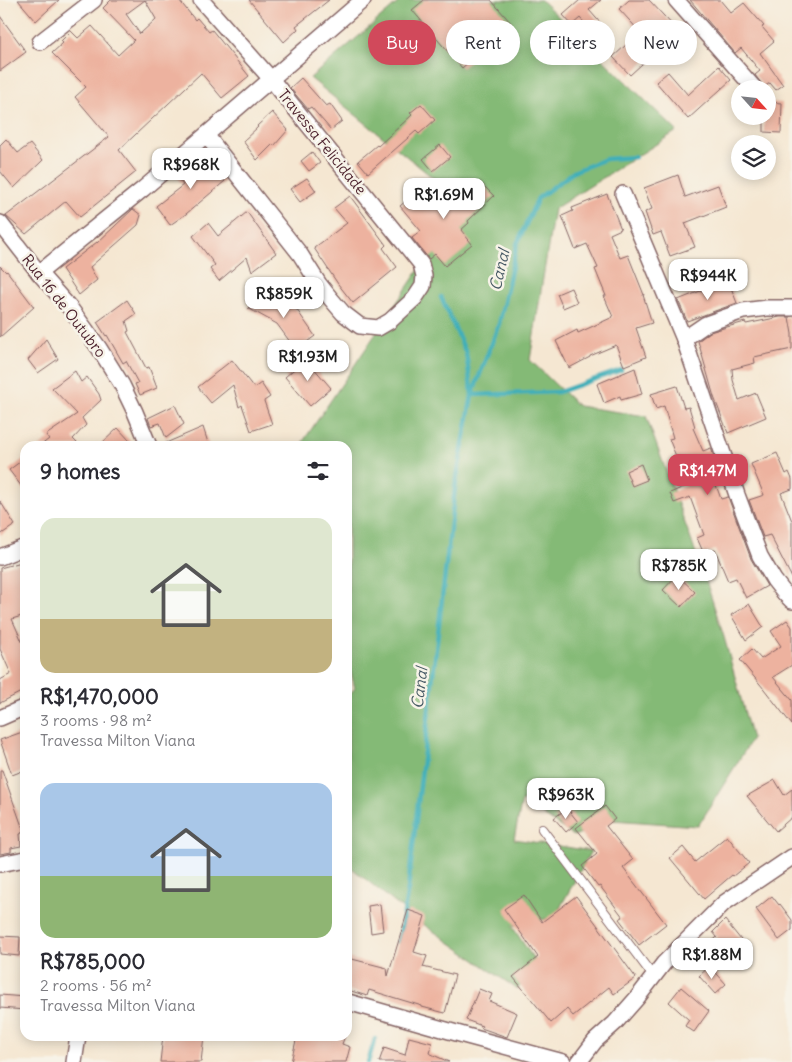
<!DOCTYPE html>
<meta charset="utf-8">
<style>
:root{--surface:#fff;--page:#f2f2f3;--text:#2b2b33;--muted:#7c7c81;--accent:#d1495b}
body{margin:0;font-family:Delius,sans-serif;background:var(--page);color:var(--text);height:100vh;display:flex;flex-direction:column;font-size:19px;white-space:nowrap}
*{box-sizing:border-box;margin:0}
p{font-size:16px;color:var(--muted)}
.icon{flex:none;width:28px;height:28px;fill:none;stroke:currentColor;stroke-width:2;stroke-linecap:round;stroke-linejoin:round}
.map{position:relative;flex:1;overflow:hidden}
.panel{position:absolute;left:20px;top:441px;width:332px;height:600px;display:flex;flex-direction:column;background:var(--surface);border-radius:15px;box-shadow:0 2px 12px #0003}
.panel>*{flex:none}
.guide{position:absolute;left:368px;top:20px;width:349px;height:45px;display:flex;gap:10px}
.needle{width:32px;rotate:117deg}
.buttons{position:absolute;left:731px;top:80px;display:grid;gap:10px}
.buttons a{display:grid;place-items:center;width:45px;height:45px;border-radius:50%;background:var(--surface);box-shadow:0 2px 12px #0003;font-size:25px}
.price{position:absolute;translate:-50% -42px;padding:0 11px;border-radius:10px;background:#fff;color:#222;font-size:16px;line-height:32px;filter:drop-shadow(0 1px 2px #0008)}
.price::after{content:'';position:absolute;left:50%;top:30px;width:15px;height:11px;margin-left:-8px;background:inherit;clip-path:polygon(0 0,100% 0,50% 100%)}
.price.on{background:var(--accent);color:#fff}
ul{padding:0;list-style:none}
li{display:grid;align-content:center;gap:10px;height:265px;padding:0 20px}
li span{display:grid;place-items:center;height:155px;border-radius:15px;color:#555}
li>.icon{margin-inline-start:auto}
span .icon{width:90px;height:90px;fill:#fffc;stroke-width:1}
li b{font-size:21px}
h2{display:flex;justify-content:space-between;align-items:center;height:60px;padding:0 20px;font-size:21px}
.pill{padding:0 18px;border-radius:22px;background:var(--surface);box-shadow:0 2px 12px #0003;font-size:18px;line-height:45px}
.pill.on{background:var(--accent);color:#fff}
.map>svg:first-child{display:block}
.forest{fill:#84ba76;stroke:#676c50}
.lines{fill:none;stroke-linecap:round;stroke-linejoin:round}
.stream{stroke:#3fafb9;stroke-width:4.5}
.building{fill:#edb29f;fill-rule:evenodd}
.lane-casing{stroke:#866565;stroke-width:10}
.street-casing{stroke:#866565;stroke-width:18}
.lane{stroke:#fff;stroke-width:8}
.street{stroke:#fff;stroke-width:15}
.labels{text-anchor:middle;stroke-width:5;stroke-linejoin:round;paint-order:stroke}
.street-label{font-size:15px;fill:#4a1f2b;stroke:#f7f3e8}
.water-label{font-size:16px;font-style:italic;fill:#465964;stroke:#f7f3e8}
</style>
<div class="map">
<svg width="792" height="1062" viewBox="0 0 792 1062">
<rect width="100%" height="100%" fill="#f7f3e8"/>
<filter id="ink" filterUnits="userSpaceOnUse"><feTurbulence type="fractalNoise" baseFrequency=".02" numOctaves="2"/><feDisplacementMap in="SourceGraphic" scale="10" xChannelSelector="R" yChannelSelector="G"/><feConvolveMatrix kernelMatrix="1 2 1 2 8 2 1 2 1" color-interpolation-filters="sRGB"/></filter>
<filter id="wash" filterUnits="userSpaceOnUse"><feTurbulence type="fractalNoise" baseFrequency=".0096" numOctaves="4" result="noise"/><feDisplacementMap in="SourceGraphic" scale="20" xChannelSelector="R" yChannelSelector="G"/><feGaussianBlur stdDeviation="1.12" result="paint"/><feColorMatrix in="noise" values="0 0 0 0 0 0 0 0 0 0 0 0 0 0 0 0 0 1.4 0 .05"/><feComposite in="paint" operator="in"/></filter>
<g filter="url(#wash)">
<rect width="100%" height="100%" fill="#f5e7d2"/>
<polygon class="forest" points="401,0 541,0 677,131 554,209 530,360 578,406 646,416 706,581 724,637 752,739 698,826 612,820 574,836 522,800 514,839 591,851 555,917 512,926 539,967 517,989 410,915 348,865 348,696 355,688 348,662 348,446 300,446 464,203 310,78"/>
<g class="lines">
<g class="stream">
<polyline points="441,297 466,353 472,395 559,392 621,370"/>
<polyline points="399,942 408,888 455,488 472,395 499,324 517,244 538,198 575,171 606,159 635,157"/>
<polyline points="368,1062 375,1039"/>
</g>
</g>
<g id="blocks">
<g class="building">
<polygon points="18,0 59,0 36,21"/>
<path d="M111 0H179L195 20 197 18 209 32 212 30 249 76 222 98 201 73 119 150 136 172 80 217 66 201 26 234 6 216 109 137 75 97 86 87 52 53 63 43 61 41 71 31 78 38 92 26 118 55 134 40 103 8ZM145 0 156 19 140 34 126 14Z"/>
<polygon points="249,0 329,0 296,26 298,29 284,42"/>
<polygon points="424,0 491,0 512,24 462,68 412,10"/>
<polygon points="580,0 601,0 589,10 603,26 594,34 580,18 572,25 563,15"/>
<polygon points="629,0 649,0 678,31 630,75 613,57 640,32 619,9"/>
<polygon points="690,0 720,0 731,13 744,3 764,26 762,27 774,41 760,53 783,85 776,90 770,83 764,87 755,75 760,71 741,48 735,53"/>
<polygon points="0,16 26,52 0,71"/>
<polygon points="719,66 731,80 688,119 656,82 668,72 688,95"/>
<polygon points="301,78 326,106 330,104 342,121 331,130 311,107 308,109 290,88"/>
<polygon points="768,102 782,103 781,133 764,132 764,116 768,116"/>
<polygon points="421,104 435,120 419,134 416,131 368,173 358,161 377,145 378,146 412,115 410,113"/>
<polygon points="272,112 288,130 274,146 273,144 257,160 243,141 258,127 257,126"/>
<polygon points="6,139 18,153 30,144 43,160 14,188 0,171 0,145"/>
<polygon points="440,145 450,157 433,171 423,159"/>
<polygon points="312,152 320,163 309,171 301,161"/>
<polygon points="202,156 225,181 186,214 170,225 156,206 183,185 176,176"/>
<polygon points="678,175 685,197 718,185 726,207 685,223 695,247 670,256 661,232 653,235 645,212 652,209 644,188"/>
<polygon points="307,178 316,191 300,202 290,189"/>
<polygon points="429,181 450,206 453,204 455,206 480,182 494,196 468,221 469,223 461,230 472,244 445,266 435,254 429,259 412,238 421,231 400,206"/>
<polygon points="607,194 621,229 610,234 620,258 628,255 644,295 643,295 652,323 636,328 646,357 624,366 616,345 590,356 590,357 569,368 556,341 577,330 578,333 613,317 604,296 606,296 595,269 598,268 587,244 575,249 562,216 573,211 572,208"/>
<polygon points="350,196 386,245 383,248 397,267 353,303 338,284 314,248 347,223 334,208"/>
<polygon points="133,209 141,215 138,225 90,267 97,280 79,295 62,269 97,242 97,243"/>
<polygon points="247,212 276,253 252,271 247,257 219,281 210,269 215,265 193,236 208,223 218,236"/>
<polygon points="0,266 6,272 7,271 34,307 0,337"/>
<polygon points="728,280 737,303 687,321 678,300"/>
<polygon points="571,288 577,302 563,308 557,294"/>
<polygon points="265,292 297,310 315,336 296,350 277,324 248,308"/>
<polygon points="127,300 136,314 126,321 129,331 127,332 146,368 149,367 157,388 140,395 135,384 138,383 126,361 123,363 107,335 106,336 97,322"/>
<polygon points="780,317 789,317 792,334 792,349 754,357 755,363 732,369 733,380 739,400 756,393 766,417 728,433 714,397 698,341 710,332 727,327 745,322 746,324"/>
<polygon points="46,339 58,359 38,373 28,360"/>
<polygon points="306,359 331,388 310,406 285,377"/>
<polygon points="232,360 254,388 261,383 270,397 264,401 272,424 251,431 242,405 239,407 233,385 211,403 198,387"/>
<polygon points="635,368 642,394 621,400 620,396 604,403 597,384"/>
<polygon points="75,371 81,382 87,377 99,394 101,400 82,418 86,425 73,439 80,446 40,446 49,439 46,435 77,414 52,388"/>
<polygon points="677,386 684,408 689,407 695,427 693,428 703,451 711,448 719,471 712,474 721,499 728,497 751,559 767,586 746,598 736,578 728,581 715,550 704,554 697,538 704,535 690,497 674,503 670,493 686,486 678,461 669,439 673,438 664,406 656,409 651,394"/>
<polygon points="175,405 184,424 166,438 160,423 151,426 148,418"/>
<polygon points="203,427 209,446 159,446"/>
<polygon points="118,428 130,441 125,446 99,446"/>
<polygon points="777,453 786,474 789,472 792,479 792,489 781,493 792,521 792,578 770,535 763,537 749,500 764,495 751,464"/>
<polygon points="25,458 25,491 9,470"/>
<polygon points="641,464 647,480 632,486 626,471"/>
<polygon points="0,501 15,525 0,535"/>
<polygon points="25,561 25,615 12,619 25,648 25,690 0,703 0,680 11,674 0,649 0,568"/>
<polygon points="677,575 695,592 681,607 663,590"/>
<polygon points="749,604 763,627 746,640 731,615"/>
<polygon points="787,620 792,627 792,665 773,677 792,700 792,725 764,689 740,660 752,649 761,659 781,646 771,631"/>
<polygon points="25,731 25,770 12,775 0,740"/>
<polygon points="0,770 2,770 24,832 21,833 21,834 20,834 21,846 11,848 11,852 0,854"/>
<polygon points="775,780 784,795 792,789 792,817 776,831 747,796"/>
<polygon points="605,806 615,819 606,826 633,860 623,868 666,924 639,945 619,919 623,917 600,886 598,887 582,866 597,854 576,828"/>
<polygon points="567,808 578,822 566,832 554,818"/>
<polygon points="727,836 749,863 733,876 732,875 704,899 670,858 683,847 695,862"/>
<polygon points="524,895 542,922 576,896 636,978 614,994 609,987 573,1016 567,1009 551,1023 513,977 538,957 504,909"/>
<polygon points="772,896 779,905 780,904 792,920 792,930 779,940 756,909"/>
<polygon points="380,904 383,931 371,933 368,906"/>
<polygon points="408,910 425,916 414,952 427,956 423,967 455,975 445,1013 422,1007 422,1006 369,990 367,996 348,990 348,958 387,968 388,976"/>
<polygon points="725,920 745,945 737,951 718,969 702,951 717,937 713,932"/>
<polygon points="0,936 20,937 19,956 0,954"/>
<polygon points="710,966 726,984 715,994 699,976"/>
<polygon points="681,987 709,1011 694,1032 685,1026 689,1020 669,1002"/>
<polygon points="479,989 492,994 489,1001 517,1013 507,1037 481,1028 482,1026 466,1020"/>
<polygon points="0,995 25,997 25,1010 0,1008"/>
<polygon points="163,1036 204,1036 201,1062 160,1062"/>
<polygon points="297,1036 345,1036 342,1044 350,1047 346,1062 291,1062"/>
<polygon points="409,1037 432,1043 429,1053 449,1062 379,1062 384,1048 405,1055"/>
</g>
</g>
</g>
<g filter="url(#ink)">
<use href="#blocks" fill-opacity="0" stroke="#866565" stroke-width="1"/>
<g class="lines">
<g class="lane-casing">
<polyline id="lane" points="542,829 653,976"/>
</g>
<g class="street-casing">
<g id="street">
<polyline points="201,0 271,79 421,264 424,276 423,286 415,298 390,321 378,328 360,326 343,313 331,299 319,284 300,254 206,135"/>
<polyline points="676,0 755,89"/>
<polyline points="40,42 94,0"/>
<polyline points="623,194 684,339 737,495 760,556 774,580 785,594 792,601"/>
<polyline points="0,223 39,273 70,308 99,348 122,385 135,412 149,446"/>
<polyline points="39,273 143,189 363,0"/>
<polyline points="684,339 706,324 743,311 767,308 792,308"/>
<polyline points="0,557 25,547"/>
<polyline points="0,718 25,707"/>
<polyline points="0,864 25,859"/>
<polyline points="348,1002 467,1036 563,1062"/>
<polyline points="74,1062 78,1036"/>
<polyline points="579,1062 595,1041 615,1023 637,998 664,963 724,903 792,857"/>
</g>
</g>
<use href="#lane" class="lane"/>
<use href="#street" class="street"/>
</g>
</g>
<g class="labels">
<g class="street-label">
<text transform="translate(322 142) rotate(51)" y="5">Travessa Felicidade</text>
<text transform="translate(64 306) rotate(52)" y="5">Rua 16 de Outubro</text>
</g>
<g class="water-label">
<text transform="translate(499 270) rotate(-77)" y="6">Canal</text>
<text transform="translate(419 688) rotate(-83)" y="6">Canal</text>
</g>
</g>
</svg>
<div class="buttons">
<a><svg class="needle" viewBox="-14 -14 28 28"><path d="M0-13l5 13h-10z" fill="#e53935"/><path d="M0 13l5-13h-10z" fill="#7c7c81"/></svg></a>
<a><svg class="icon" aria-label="layers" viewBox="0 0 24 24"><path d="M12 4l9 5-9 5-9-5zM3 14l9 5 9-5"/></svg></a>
</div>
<b class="price" style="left:191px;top:190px">R$968K</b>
<b class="price" style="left:444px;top:220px">R$1.69M</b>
<b class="price" style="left:708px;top:301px">R$944K</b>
<b class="price" style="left:284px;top:319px">R$859K</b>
<b class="price" style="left:308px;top:382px">R$1.93M</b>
<b class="price on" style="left:708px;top:496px">R$1.47M</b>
<b class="price" style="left:679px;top:591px">R$785K</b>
<b class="price" style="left:566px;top:820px">R$963K</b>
<b class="price" style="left:712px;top:980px">R$1.88M</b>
<div class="guide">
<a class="pill on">Buy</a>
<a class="pill">Rent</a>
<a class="pill">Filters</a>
<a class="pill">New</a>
</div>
<section class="panel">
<h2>9 homes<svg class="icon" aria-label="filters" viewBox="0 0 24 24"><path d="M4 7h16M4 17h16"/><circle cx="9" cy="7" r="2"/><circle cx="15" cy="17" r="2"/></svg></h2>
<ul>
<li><span style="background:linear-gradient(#dfe7d0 65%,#c2b280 0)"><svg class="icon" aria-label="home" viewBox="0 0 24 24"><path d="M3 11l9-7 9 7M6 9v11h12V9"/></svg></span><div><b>R$1,470,000</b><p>3 rooms · 98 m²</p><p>Travessa Milton Viana</p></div></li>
<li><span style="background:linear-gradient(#a9c7e8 60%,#8fb573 0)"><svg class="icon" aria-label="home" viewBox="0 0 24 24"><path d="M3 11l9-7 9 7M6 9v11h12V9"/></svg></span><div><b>R$785,000</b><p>2 rooms · 56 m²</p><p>Travessa Milton Viana</p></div></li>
</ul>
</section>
</div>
